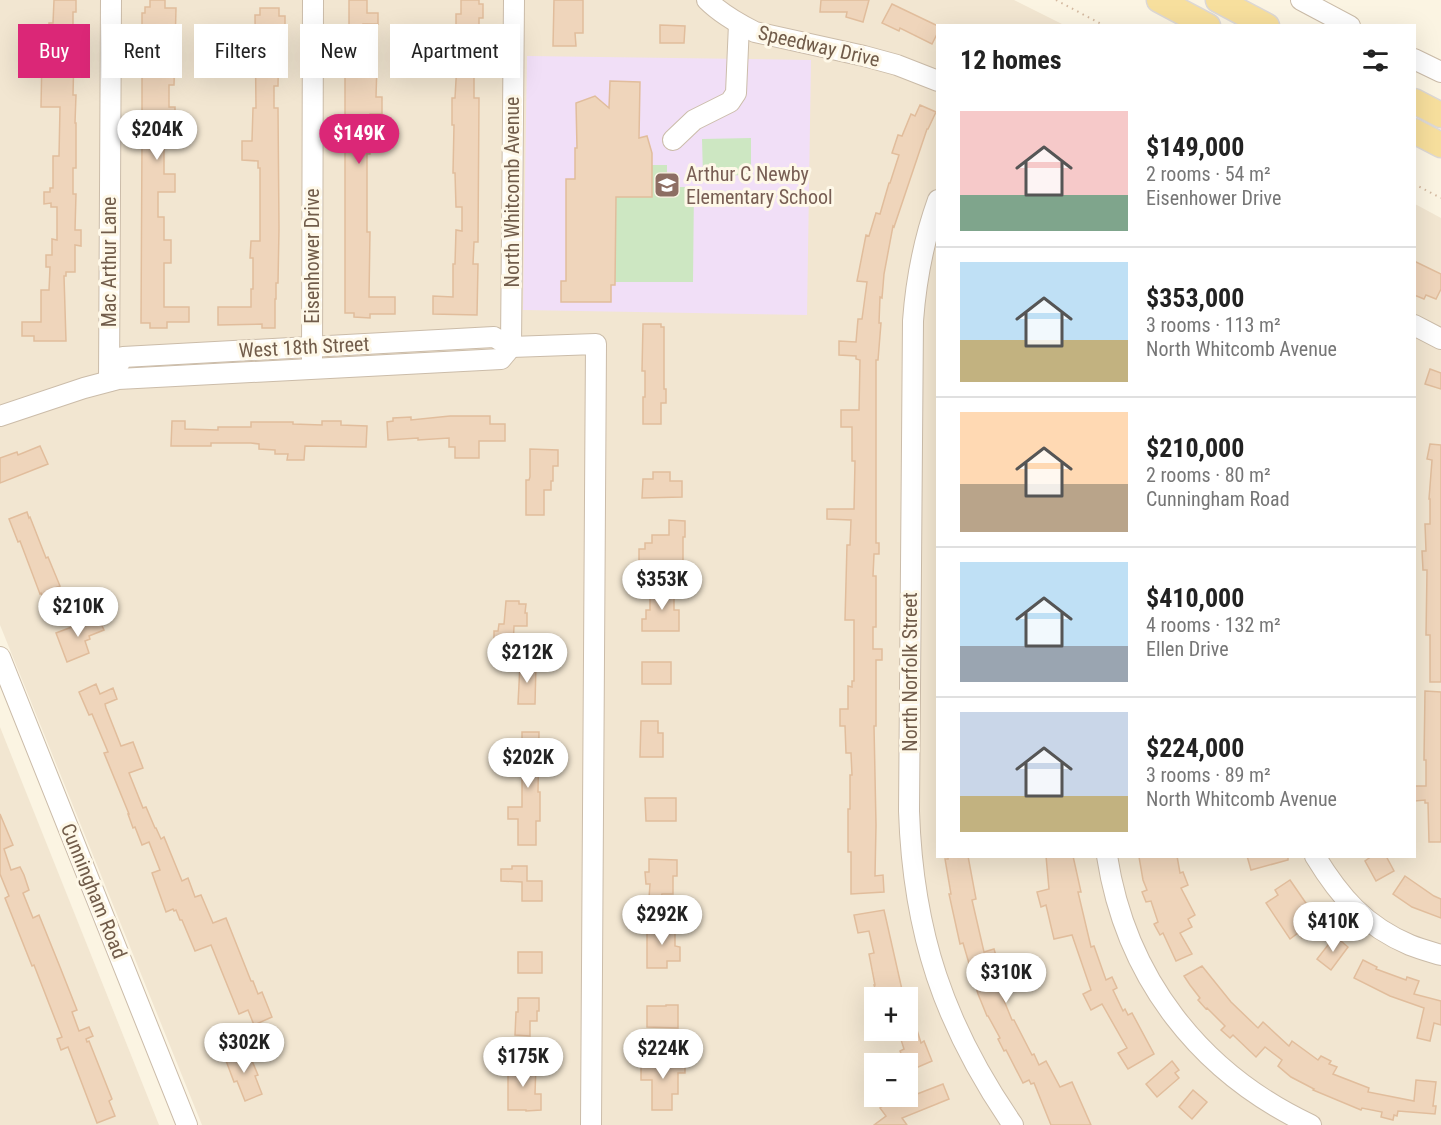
<!DOCTYPE html>
<meta charset="utf-8">
<style>
:root{--surface:#fff;--page:#f2f2f2;--text:#222;--muted:#767676;--line:#e0e0e0;--accent:#db2777}
body{margin:0;font-family:"Roboto Condensed",sans-serif;background:var(--page);color:var(--text);height:100vh;display:flex;flex-direction:column;font-size:22px;white-space:nowrap}
*{box-sizing:border-box;margin:0}
p{font-size:20px;color:var(--muted)}
.icon{flex:none;width:33px;height:33px;fill:none;stroke:currentColor;stroke-width:2;stroke-linecap:round;stroke-linejoin:round}
.map{position:relative;flex:1;overflow:hidden}
.details{position:absolute;left:936px;top:24px;width:480px;height:834px;display:flex;flex-direction:column;background:var(--surface);border-radius:0px;box-shadow:0 6px 24px #0002}
.details>*{flex:none}
.hud{position:absolute;left:18px;top:24px;width:570px;height:54px;display:flex;gap:12px}
.tools{position:absolute;left:864px;top:987px;display:grid;gap:12px}
.tools a{display:grid;place-items:center;width:54px;height:54px;border-radius:0px;background:var(--surface);box-shadow:0 6px 24px #0002;font-size:30px}
.price{position:absolute;translate:-50% -51px;padding:0 14px;border-radius:21px;background:#fff;color:#222;font-size:20px;line-height:39px;filter:drop-shadow(0 2px 3px #0008)}
.price::after{content:'';position:absolute;left:50%;top:36px;width:18px;height:14px;margin-left:-9px;background:inherit;clip-path:polygon(0 0,100% 0,50% 100%)}
.price.current{background:var(--accent);color:#fff}
ul{padding:0;list-style:none}
li{display:flex;align-items:center;gap:18px;height:150px;padding:0 24px}
li+li{border-top:2px solid var(--line)}
li span{display:grid;place-items:center;flex:none;width:168px;height:120px;border-radius:0px;color:#555}
li>.icon{margin-inline-start:auto}
span .icon{width:72px;height:72px;fill:#fffc;stroke-width:1}
li b{font-size:26px}
h2{display:flex;justify-content:space-between;align-items:center;height:72px;padding:0 24px;font-size:26px}
.tag{padding:0 21px;border-radius:0px;background:var(--surface);box-shadow:0 6px 24px #0002;font-size:21px;line-height:54px}
.tag.current{background:var(--accent);color:#fff}
.map>svg:first-child{display:block}
.residential{fill:#f2e6d1;fill-rule:evenodd}
.education{fill:#f1dff7}
.green{fill:#cde7c2}
.building{fill:#efd5bb;stroke:#e1bd9c;stroke-width:1.5}
.lines{fill:none;stroke-linecap:round;stroke-linejoin:round}
.minor-casing{stroke:#cbbca9;stroke-width:22}
.major-casing{stroke:#ddd8d4;stroke-width:27}
.path{stroke:#d3b89f;stroke-width:2;stroke-dasharray:1.5 4.5;stroke-linecap:butt}
.minor{stroke:#fff;stroke-width:20}
.major{stroke:#f7df9d;stroke-width:24}
.labels{text-anchor:middle;stroke-width:6;stroke-linejoin:round;paint-order:stroke}
.street-label{font-size:20px;fill:#715c4a;stroke:#fef8e8}
.education-label{font-size:20px;fill:#785e54;stroke:#fef8e8;text-anchor:start}
</style>
<div class="map">
<svg width="1441" height="1125" viewBox="0 0 1441 1125">
<rect width="100%" height="100%" fill="#fbf4e2"/>
<g class="residential">
<path d="M0 0H1014L1064 25 938 26V856H1414L1415 204 1441 218V1125H202L0 625ZM874 998H908V1030H874ZM874 1064H908V1096H874Z"/>
<polygon points="0,727 159,1125 0,1125"/>
</g>
<polygon class="education" points="527,56 811,60 807,315 523,310"/>
<g class="green">
<polygon points="751,138 751,175 703,176 702,139"/>
<polygon points="652,165 667,165 667,187 694,187 693,282 615,282 616,197 651,197"/>
</g>
<g class="building">
<polygon points="54,0 76,0 76,12 73,12 73,31 71,31 70,55 74,55 73,95 76,95 75,123 76,123 76,168 73,168 73,194 76,194 75,230 81,230 81,246 75,245 75,272 66,272 66,276 64,276 66,341 34,341 34,336 22,336 22,322 41,322 41,290 49,290 50,267 46,267 46,255 52,255 52,239 57,240 57,207 51,207 51,203 44,204 44,192 50,192 50,188 53,188 53,156 59,156 60,107 41,107 42,55 48,55 49,23 53,23"/>
<polygon points="150,0 165,0 165,8 176,8 174,85 169,85 169,107 175,107 175,127 164,127 164,174 175,174 175,192 158,192 158,217 164,217 164,240 171,240 171,263 164,263 164,307 189,307 189,322 167,322 167,328 150,328 150,323 141,323 142,140 146,140 146,116 142,116 142,13 145,13 145,7 150,7"/>
<polygon points="349,0 367,0 367,13 378,13 378,24 363,24 363,47 367,47 367,63 377,64 376,97 382,97 382,114 370,114 370,154 367,154 367,232 370,232 369,297 395,297 395,314 370,314 370,318 354,317 354,313 345,313 345,30 349,30"/>
<polygon points="461,0 479,0 479,4 483,4 483,18 479,18 479,76 474,75 474,98 479,98 478,242 474,242 473,264 478,264 477,315 433,314 433,296 453,297 453,264 455,264 456,230 462,231 462,207 456,207 455,173 453,173 454,125 452,125 452,98 455,98 457,63 462,63 462,40 456,40 456,14 461,14"/>
<polygon points="554,0 583,0 583,33 575,33 576,46 553,46"/>
<polygon points="821,0 869,0 863,22 846,17 847,12 820,12"/>
<polygon points="892,4 938,26 938,32 932,44 900,28 899,31 882,23"/>
<polygon points="260,8 279,8 279,16 285,16 285,30 279,30 278,86 274,86 274,108 278,108 279,229 278,283 276,283 276,299 275,299 275,328 262,328 262,324 218,325 218,307 251,307 251,289 253,289 253,258 250,258 251,241 260,241 260,168 258,168 258,161 242,160 242,141 252,141 253,108 256,108 255,15 260,15"/>
<polygon points="660,25 685,26 684,43 660,43"/>
<polygon points="610,81 640,82 639,138 647,136 652,153 652,197 616,197 615,285 611,285 611,302 561,302 561,281 566,281 566,179 575,179 575,148 577,148 576,103 595,96 609,108"/>
<polygon points="920,105 936,112 928,129 927,129 894,227 893,226 884,274 882,298 880,297 879,323 881,323 878,360 876,360 876,543 879,543 879,554 874,554 873,576 876,576 876,627 873,627 873,649 882,649 882,660 876,660 876,726 874,726 876,825 875,876 883,875 884,892 851,894 851,852 848,852 848,809 850,809 850,775 852,775 851,753 846,753 845,726 840,726 840,709 848,709 848,686 852,687 852,681 854,681 854,620 845,620 847,545 850,545 851,520 827,519 827,509 854,509 855,461 852,461 852,427 841,427 841,410 859,410 860,360 856,359 856,356 839,355 839,341 856,342 858,319 862,319 867,282 857,281 866,235 869,236 876,213 880,214 889,183 890,183 899,155 892,153 898,135 902,136 911,114 915,116"/>
<polygon points="1414,261 1441,274 1441,289 1436,299 1426,295 1424,299 1414,295"/>
<polygon points="643,324 661,324 661,327 664,327 664,389 666,389 666,403 661,403 661,424 643,424 643,397 645,397 645,371 642,371"/>
<polygon points="1430,369 1441,373 1441,389 1425,384"/>
<polygon points="450,416 490,416 490,424 505,424 505,441 479,441 479,458 455,458 455,447 449,447 449,438 418,440 418,438 388,440 387,422 393,421 393,418 411,417 411,420"/>
<polygon points="172,421 185,421 185,429 218,430 218,427 251,427 251,422 293,422 293,424 322,425 322,421 341,421 341,425 367,426 366,447 305,446 304,460 287,460 288,454 275,454 275,450 259,449 259,444 251,443 211,443 211,446 171,446"/>
<polygon points="1430,444 1441,445 1441,682 1430,682 1430,635 1426,635 1427,570 1423,570 1422,551 1426,551 1425,524 1430,524 1430,499 1429,499 1432,460 1427,459"/>
<polygon points="40,446 48,464 0,483 0,458 17,452 18,455"/>
<polygon points="530,449 558,450 558,466 553,466 553,481 551,481 551,490 544,490 544,515 526,515 526,480 529,480 530,477"/>
<polygon points="653,472 670,472 670,481 682,481 682,497 642,498 643,479 653,479"/>
<polygon points="27,512 29,518 30,517 46,558 48,557 60,586 55,588 62,606 49,612 41,593 40,594 20,541 18,542 9,519"/>
<polygon points="669,520 685,521 685,537 683,537 683,565 639,565 639,549 645,549 645,543 652,543 652,535 669,535"/>
<polygon points="650,587 674,588 674,610 679,610 679,631 642,631 642,619 646,619 646,610 650,610"/>
<polygon points="506,601 519,601 519,604 526,604 525,613 527,613 527,626 514,626 513,647 494,647 494,631 498,631 499,624 504,624"/>
<polygon points="98,617 104,630 89,636 90,639 85,641 89,653 67,662 56,633"/>
<rect x="642" y="662" width="29" height="22"/>
<polygon points="520,664 536,664 535,704 518,704"/>
<polygon points="96,684 100,694 113,688 117,699 105,704 106,708 121,746 133,742 143,768 129,773 143,808 146,807 155,828 156,828 161,839 164,837 182,881 188,878 195,897 201,895 213,923 226,918 251,981 253,981 258,994 262,992 272,1017 254,1025 248,1010 239,1014 211,945 195,951 182,920 180,920 176,910 174,911 173,909 166,912 152,873 160,870 149,842 142,845 135,827 133,828 128,814 129,814 104,753 108,752 92,714 89,715 79,692"/>
<polygon points="1425,691 1441,692 1441,842 1429,842 1428,803 1425,803 1425,800 1415,801 1415,786 1426,786 1426,760 1424,760"/>
<polygon points="641,721 658,721 658,733 663,733 663,757 640,757"/>
<polygon points="522,732 539,732 538,792 540,792 540,821 536,821 536,845 518,845 518,819 508,819 508,807 522,807 522,771 513,771 513,751 522,751"/>
<polygon points="645,798 676,798 676,821 646,821"/>
<polygon points="0,814 13,845 4,849 11,870 20,867 24,875 29,890 23,893 33,918 39,915 60,967 77,1010 72,1012 79,1031 89,1027 93,1036 86,1039 87,1042 89,1041 112,1099 109,1101 115,1116 97,1123 68,1047 61,1050 57,1039 62,1037 34,965 32,966 5,898 9,896 0,874"/>
<polygon points="948,856 968,856 976,899 972,900 984,952 994,949 999,966 991,969 1012,1020 1014,1020 1032,1055 1034,1054 1039,1065 1046,1061 1060,1087 1072,1082 1091,1125 1051,1125 1034,1083 1031,1084 1029,1080 1023,1083 1006,1050 1004,1051 998,1039 1000,1038 988,1016 987,1016 978,994 963,943 960,944 949,894 951,894 945,859 948,859"/>
<polygon points="1046,856 1073,856 1081,892 1078,892 1091,947 1094,946 1106,980 1112,977 1117,988 1113,990 1123,1011 1125,1009 1128,1015 1132,1013 1154,1054 1128,1069 1118,1053 1127,1048 1102,1004 1091,1010 1083,994 1091,990 1072,935 1054,939 1046,905 1041,907 1037,892 1049,889"/>
<polygon points="1147,856 1177,856 1180,873 1183,872 1188,885 1181,888 1195,915 1188,919 1192,927 1180,933 1192,954 1176,961 1163,933 1160,935 1154,924 1158,922 1151,901 1146,902 1142,892 1147,890 1143,880 1139,857"/>
<polygon points="1247,856 1288,856 1288,860 1251,870"/>
<polygon points="1372,856 1386,856 1394,871 1376,881 1365,861"/>
<polygon points="649,859 677,860 677,876 673,876 673,894 662,894 661,898 649,898 650,884 646,884 645,872 649,872"/>
<polygon points="512,866 527,866 527,881 542,881 542,901 522,901 522,882 501,881 501,869 512,869"/>
<polygon points="1405,876 1434,896 1441,899 1441,918 1412,907 1393,894"/>
<polygon points="1290,880 1310,909 1321,923 1302,938 1298,933 1290,939 1266,903 1278,895 1275,890"/>
<polygon points="884,910 903,994 890,998 878,998 874,985 875,985 869,954 874,953 869,931 858,933 854,915"/>
<polygon points="647,925 675,925 675,946 680,947 680,961 667,961 667,968 647,968"/>
<polygon points="1335,936 1348,947 1331,970 1317,959"/>
<rect x="518" y="952" width="24" height="21"/>
<polygon points="1363,960 1377,967 1376,969 1406,980 1407,977 1419,981 1414,994 1441,1001 1441,1025 1434,1023 1430,1041 1417,1038 1424,1008 1390,996 1354,978"/>
<polygon points="1202,966 1231,1002 1258,1028 1263,1022 1289,1046 1292,1041 1318,1060 1321,1056 1331,1061 1329,1064 1337,1067 1333,1074 1369,1088 1368,1092 1414,1101 1416,1080 1436,1082 1433,1106 1436,1106 1435,1114 1398,1111 1397,1116 1394,1115 1393,1120 1381,1117 1382,1112 1362,1108 1361,1110 1313,1090 1314,1089 1291,1077 1278,1066 1282,1060 1265,1047 1256,1057 1233,1035 1230,1038 1221,1030 1225,1026 1207,1008 1206,1009 1198,1000 1200,998 1190,985 1184,976"/>
<polygon points="518,998 539,998 539,1011 537,1011 537,1021 530,1021 530,1036 515,1035 516,1012 518,1012"/>
<polygon points="666,1005 678,1005 678,1028 647,1027 647,1006 666,1006"/>
<polygon points="898,1030 917,1030 921,1043 924,1041 932,1061 909,1071 908,1064 906,1064 900,1051 904,1049"/>
<polygon points="247,1049 258,1075 255,1076 262,1094 245,1101 237,1081 234,1082 225,1058"/>
<polygon points="647,1057 685,1058 685,1073 678,1073 678,1094 672,1094 672,1110 652,1110 652,1080 641,1080 641,1065 647,1065"/>
<polygon points="1172,1061 1179,1070 1175,1073 1179,1078 1157,1097 1146,1084"/>
<polygon points="508,1064 536,1064 535,1094 541,1094 541,1110 526,1111 526,1110 508,1110"/>
<polygon points="943,1084 949,1099 902,1118 907,1125 874,1125 886,1116 880,1108 889,1102 891,1104"/>
<polygon points="1193,1090 1207,1102 1192,1119 1179,1107"/>
</g>
<g class="lines">
<g class="minor-casing">
<g id="minor">
<path d="M707 0C721 14 737 23 755 32L864 56 897 65 938 81"/>
<polyline points="1301,0 1350,26"/>
<polyline points="1414,59 1441,72"/>
<polyline points="673,140 694,120 730,102 736,93 739,24"/>
<path d="M938 200C924 239 916 280 913 321L909 811C913 933 944 1025 1013 1125"/>
<polyline points="1414,325 1441,339"/>
<polyline points="511,347 514,0"/>
<polyline points="312,360 313,0"/>
<polyline points="109,381 123,357 494,337 511,347 596,344 591,1125"/>
<polyline points="109,381 111,0"/>
<polyline points="0,416 84,388 118,379 501,359 511,347"/>
<polyline points="0,657 187,1125"/>
<path d="M1107 856C1126 978 1200 1073 1311 1125"/>
<path d="M1315 856C1340 897 1365 926 1410 945 1420 949 1431 952 1441 955"/>
</g>
</g>
<g class="major-casing">
<g id="major">
<polyline points="1159,0 1208,26"/>
<polyline points="1218,0 1267,26"/>
<polyline points="1414,101 1441,115"/>
<polyline points="1414,131 1441,145"/>
</g>
</g>
<g class="path">
<polyline points="1056,0 1105,26"/>
<polyline points="1414,184 1441,198"/>
</g>
<use href="#minor" class="minor"/>
<use href="#major" class="major"/>
</g>
<defs>
<g id="school-square" transform="scale(1.35)"><rect x="-9" y="-9" width="18" height="18" rx="4" fill="#8d6e63" stroke="#fef8e8"/><path d="M0-5L7-2L0 1L-7-2ZM-4 1L0 2.5L4 1V4Q0 6-4 4Z" fill="#fff"/></g>
</defs>
<g fill-rule="evenodd">
<use href="#school-square" x="667" y="185"/>
</g>
<g class="labels">
<g class="street-label">
<text transform="translate(819 46) rotate(13)" y="7">Speedway Drive</text>
<text transform="translate(512 192) rotate(-90)" y="7">North Whitcomb Avenue</text>
<text transform="translate(312 256) rotate(-90)" y="7">Eisenhower Drive</text>
<text transform="translate(109 262) rotate(-90)" y="7">Mac Arthur Lane</text>
<text transform="translate(304 347) rotate(-3)" y="7">West 18th Street</text>
<text transform="translate(910 672) rotate(-90)" y="7">North Norfolk Street</text>
<text transform="translate(94 891) rotate(68)" y="7">Cunningham Road</text>
</g>
<g class="education-label">
<text x="686" y="181">Arthur C Newby<tspan x="686" dy="23">Elementary School</tspan></text>
</g>
</g>
</svg>
<div class="tools">
<a>+</a>
<a>−</a>
</div>
<b class="price" style="left:157px;top:161px">$204K</b>
<b class="price current" style="left:359px;top:165px">$149K</b>
<b class="price" style="left:662px;top:611px">$353K</b>
<b class="price" style="left:78px;top:638px">$210K</b>
<b class="price" style="left:527px;top:684px">$212K</b>
<b class="price" style="left:528px;top:789px">$202K</b>
<b class="price" style="left:662px;top:946px">$292K</b>
<b class="price" style="left:1333px;top:953px">$410K</b>
<b class="price" style="left:1006px;top:1004px">$310K</b>
<b class="price" style="left:244px;top:1074px">$302K</b>
<b class="price" style="left:663px;top:1080px">$224K</b>
<b class="price" style="left:523px;top:1088px">$175K</b>
<div class="hud">
<a class="tag current">Buy</a>
<a class="tag">Rent</a>
<a class="tag">Filters</a>
<a class="tag">New</a>
<a class="tag">Apartment</a>
</div>
<section class="details">
<h2>12 homes<svg class="icon" aria-label="filters" viewBox="0 0 24 24"><path d="M4 7h16M4 17h16"/><circle cx="9" cy="7" r="2"/><circle cx="15" cy="17" r="2"/></svg></h2>
<ul>
<li><span style="background:linear-gradient(#f6c9c9 70%,#7fa58c 0)"><svg class="icon" aria-label="home" viewBox="0 0 24 24"><path d="M3 11l9-7 9 7M6 9v11h12V9"/></svg></span><div><b>$149,000</b><p>2 rooms · 54 m²</p><p>Eisenhower Drive</p></div></li>
<li><span style="background:linear-gradient(#bfe0f5 65%,#c2b280 0)"><svg class="icon" aria-label="home" viewBox="0 0 24 24"><path d="M3 11l9-7 9 7M6 9v11h12V9"/></svg></span><div><b>$353,000</b><p>3 rooms · 113 m²</p><p>North Whitcomb Avenue</p></div></li>
<li><span style="background:linear-gradient(#ffd9b3 60%,#b9a48a 0)"><svg class="icon" aria-label="home" viewBox="0 0 24 24"><path d="M3 11l9-7 9 7M6 9v11h12V9"/></svg></span><div><b>$210,000</b><p>2 rooms · 80 m²</p><p>Cunningham Road</p></div></li>
<li><span style="background:linear-gradient(#bfe0f5 70%,#9aa5b1 0)"><svg class="icon" aria-label="home" viewBox="0 0 24 24"><path d="M3 11l9-7 9 7M6 9v11h12V9"/></svg></span><div><b>$410,000</b><p>4 rooms · 132 m²</p><p>Ellen Drive</p></div></li>
<li><span style="background:linear-gradient(#c9d6e8 70%,#c2b280 0)"><svg class="icon" aria-label="home" viewBox="0 0 24 24"><path d="M3 11l9-7 9 7M6 9v11h12V9"/></svg></span><div><b>$224,000</b><p>3 rooms · 89 m²</p><p>North Whitcomb Avenue</p></div></li>
</ul>
</section>
</div>
